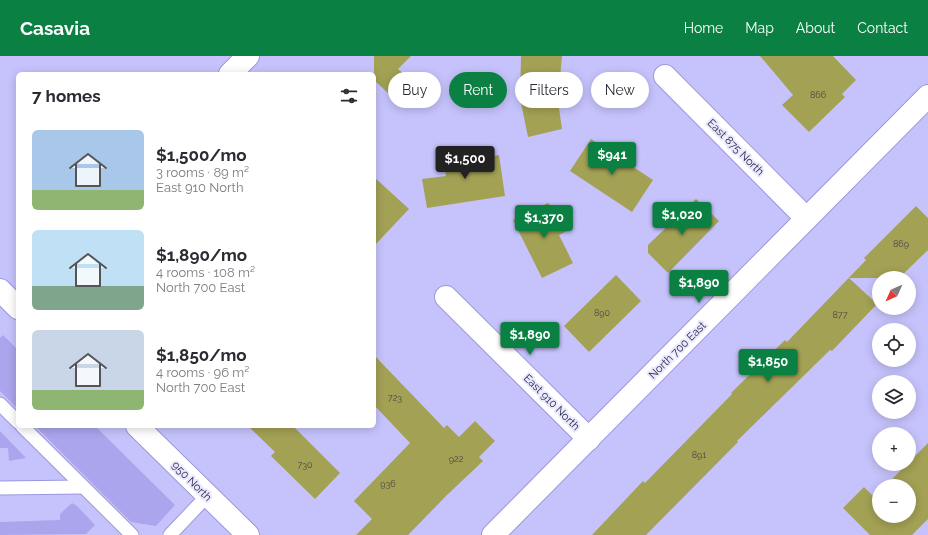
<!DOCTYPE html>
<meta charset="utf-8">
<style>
:root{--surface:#fff;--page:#f2f2f3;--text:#2b2b33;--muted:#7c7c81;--accent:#0b8043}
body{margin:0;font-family:Raleway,sans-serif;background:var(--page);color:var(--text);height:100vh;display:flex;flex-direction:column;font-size:15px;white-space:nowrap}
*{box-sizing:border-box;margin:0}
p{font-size:13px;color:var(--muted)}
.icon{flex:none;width:22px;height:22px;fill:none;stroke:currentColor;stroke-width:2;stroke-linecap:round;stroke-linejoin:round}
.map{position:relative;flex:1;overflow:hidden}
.side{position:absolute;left:16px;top:16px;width:360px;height:356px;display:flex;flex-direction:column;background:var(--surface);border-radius:6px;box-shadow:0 2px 10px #0003}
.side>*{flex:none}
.hud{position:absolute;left:388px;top:16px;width:380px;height:36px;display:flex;gap:8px}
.needle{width:26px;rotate:225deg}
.buttons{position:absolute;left:872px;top:215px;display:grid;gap:8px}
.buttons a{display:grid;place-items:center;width:44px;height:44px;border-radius:50%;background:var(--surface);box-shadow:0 2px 10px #0003;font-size:20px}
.price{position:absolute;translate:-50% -34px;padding:0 9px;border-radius:4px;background:var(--accent);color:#fff;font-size:13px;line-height:26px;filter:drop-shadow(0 1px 2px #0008)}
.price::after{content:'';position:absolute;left:50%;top:24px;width:12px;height:9px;margin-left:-6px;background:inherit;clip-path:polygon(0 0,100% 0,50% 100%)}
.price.on{background:#222;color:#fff}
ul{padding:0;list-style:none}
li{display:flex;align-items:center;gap:12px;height:100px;padding:0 16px}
li span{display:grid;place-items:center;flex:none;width:112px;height:80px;border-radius:6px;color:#555}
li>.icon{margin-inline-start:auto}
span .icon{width:48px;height:48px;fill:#fffc;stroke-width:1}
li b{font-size:17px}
h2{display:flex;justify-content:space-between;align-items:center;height:48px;padding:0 16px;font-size:17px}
.chip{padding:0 14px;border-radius:18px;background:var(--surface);box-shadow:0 2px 10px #0003;font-size:14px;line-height:36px}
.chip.on{background:var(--accent);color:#fff}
header{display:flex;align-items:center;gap:24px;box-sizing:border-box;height:56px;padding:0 20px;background:var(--accent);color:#fff}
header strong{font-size:19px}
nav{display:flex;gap:22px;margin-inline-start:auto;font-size:14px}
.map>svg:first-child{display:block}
.green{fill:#aba5ed}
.building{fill:#a3a154}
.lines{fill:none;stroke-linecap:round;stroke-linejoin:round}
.lane-casing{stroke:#9c97dc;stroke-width:15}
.street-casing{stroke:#9c97dc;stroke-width:24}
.secondary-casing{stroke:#9c97dc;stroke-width:24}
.lane{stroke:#fff;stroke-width:13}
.street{stroke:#fff;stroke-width:22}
.secondary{stroke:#fff;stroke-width:22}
.labels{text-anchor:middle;stroke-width:4;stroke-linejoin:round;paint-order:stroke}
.number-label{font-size:9px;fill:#484646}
.street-label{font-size:11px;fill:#292742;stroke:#e9e8fe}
</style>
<header>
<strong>Casavia</strong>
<nav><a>Home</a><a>Map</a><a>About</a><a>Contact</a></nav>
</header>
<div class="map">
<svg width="928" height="479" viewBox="0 0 928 479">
<rect width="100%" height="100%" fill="#c6c3fc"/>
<g class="green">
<polygon points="3,279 18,294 18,353 0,335 0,282"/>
<polygon points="35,370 95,370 175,449 156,470 131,466"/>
<polygon points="0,375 26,402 9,405 8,392 0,392"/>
<polygon points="72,447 77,450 95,469 86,478 0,479 0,466 60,464 60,458"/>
</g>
<g class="building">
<polygon points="374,0 411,0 398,13 406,20 389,38 374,24"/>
<polygon points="521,0 562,0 558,45 562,73 528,81 520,42"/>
<polygon points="760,0 833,0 856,24 842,38 845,41 809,76 782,49 793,39"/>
<polygon points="591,83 653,124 632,156 570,115"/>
<polygon points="462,91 464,105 499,99 505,140 427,152 422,123 446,120 442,94"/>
<polygon points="374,121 409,153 374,190"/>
<polygon points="696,143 719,165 668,217 648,197 648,189"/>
<polygon points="548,147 559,159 567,175 559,179 573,207 542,222 513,164"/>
<polygon points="916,150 928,162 928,194 899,222 849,222 877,248 832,295 830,294 737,385 738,386 646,479 592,479 643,425 645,427 732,338 731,337 785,284 787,286 866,204 864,202"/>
<polygon points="616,219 641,245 589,296 564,270"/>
<polygon points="374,299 444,372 447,369 459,381 475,365 495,385 479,401 483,405 447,439 408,479 356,479 372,463 354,445 410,387 374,349"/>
<polygon points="248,370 293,370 340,417 315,443 271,400 275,396"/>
<polygon points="928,387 928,463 912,479 870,479 843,452 864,431 874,441 879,436 879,460 909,460 909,430 885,430 907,408 909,408 909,406"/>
</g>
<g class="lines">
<g class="lane-casing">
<g id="lane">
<polyline points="0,348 18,366"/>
<polyline points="22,370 132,479"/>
<polyline points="0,432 83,431"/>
<polyline points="170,479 207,440"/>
</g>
</g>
<g class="street-casing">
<g id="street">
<polyline points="230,18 248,0"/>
<polyline points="665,20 806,162"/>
<polyline points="446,241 589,383"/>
<polyline points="493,479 928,40"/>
</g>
</g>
<g class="secondary-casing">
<g id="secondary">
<polyline points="0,234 18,252"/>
<polyline points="137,370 248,479"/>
</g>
</g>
<use href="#lane" class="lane"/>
<use href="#street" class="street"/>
<use href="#secondary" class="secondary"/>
</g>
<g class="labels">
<g class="number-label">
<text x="818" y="42">866</text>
<text x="901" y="191">869</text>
<text x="602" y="260">890</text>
<text x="840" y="262">877</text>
<text x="395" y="345">723</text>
<text x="699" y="402">891</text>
<text x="456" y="406">922</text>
<text x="305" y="412">730</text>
<text x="388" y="431">936</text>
</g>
<g class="street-label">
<text transform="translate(736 91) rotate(45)" y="4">East 875 North</text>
<text transform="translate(677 294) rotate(-45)" y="4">North 700 East</text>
<text transform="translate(552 346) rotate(45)" y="4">East 910 North</text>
<text transform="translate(192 425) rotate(45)" y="4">950 North</text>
</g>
</g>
</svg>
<div class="buttons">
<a><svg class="needle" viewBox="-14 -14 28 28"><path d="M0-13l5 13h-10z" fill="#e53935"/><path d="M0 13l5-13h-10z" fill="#7c7c81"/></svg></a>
<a><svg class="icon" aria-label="locate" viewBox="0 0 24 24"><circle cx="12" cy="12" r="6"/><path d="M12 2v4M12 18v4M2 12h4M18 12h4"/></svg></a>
<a><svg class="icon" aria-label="layers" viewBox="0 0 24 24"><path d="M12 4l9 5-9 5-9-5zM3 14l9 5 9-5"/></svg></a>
<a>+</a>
<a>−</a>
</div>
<b class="price" style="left:612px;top:120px">$941</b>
<b class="price on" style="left:465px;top:124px">$1,500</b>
<b class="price" style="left:682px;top:180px">$1,020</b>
<b class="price" style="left:544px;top:183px">$1,370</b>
<b class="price" style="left:699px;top:248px">$1,890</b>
<b class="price" style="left:530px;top:300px">$1,890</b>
<b class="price" style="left:768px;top:327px">$1,850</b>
<div class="hud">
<a class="chip">Buy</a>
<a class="chip on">Rent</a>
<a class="chip">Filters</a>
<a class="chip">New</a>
</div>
<section class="side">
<h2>7 homes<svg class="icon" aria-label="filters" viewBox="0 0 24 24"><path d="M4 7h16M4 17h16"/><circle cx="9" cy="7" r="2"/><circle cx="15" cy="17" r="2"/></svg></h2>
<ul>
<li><span style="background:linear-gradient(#a9c7e8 75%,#8fb573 0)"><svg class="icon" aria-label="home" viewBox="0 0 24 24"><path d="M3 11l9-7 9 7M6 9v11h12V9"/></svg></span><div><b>$1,500/mo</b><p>3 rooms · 89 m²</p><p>East 910 North</p></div></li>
<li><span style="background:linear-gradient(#bfe0f5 70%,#7fa58c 0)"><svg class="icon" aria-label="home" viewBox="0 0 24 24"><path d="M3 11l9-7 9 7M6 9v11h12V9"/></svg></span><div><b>$1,890/mo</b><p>4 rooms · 108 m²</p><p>North 700 East</p></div></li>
<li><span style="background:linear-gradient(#c9d6e8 75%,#8fb573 0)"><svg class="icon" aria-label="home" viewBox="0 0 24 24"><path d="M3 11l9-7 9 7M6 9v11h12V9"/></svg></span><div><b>$1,850/mo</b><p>4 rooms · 96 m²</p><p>North 700 East</p></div></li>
</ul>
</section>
</div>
